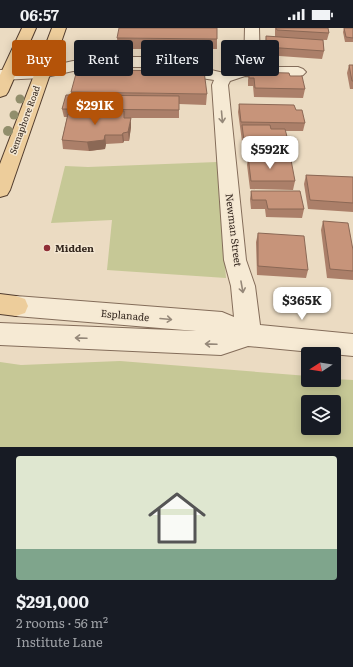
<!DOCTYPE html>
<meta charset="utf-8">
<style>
:root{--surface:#171b24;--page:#20242c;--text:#f1f3f6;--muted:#9ea1a6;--accent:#b45309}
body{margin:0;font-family:Literata,serif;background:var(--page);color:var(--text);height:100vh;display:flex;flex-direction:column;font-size:15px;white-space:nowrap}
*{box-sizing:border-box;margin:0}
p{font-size:13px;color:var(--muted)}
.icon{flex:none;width:22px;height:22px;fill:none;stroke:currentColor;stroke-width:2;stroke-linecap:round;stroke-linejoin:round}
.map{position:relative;height:419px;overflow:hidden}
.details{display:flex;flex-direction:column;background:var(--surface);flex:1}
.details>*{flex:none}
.guide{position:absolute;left:12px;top:12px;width:329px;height:36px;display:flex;gap:8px}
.needle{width:26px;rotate:258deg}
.buttons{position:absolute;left:301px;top:319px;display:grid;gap:8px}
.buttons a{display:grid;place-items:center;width:40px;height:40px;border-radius:4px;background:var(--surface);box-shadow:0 2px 10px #0003;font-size:20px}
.price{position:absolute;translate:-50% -34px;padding:0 9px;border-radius:8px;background:#fff;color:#222;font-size:13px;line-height:26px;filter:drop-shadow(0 1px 2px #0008)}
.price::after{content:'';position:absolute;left:50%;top:24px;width:12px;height:9px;margin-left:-6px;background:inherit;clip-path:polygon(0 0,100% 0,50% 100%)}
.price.current{background:var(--accent);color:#fff}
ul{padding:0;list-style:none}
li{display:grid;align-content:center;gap:8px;height:212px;padding:0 16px}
li span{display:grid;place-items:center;height:124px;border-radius:4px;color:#555}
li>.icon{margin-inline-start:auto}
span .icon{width:72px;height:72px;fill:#fffc;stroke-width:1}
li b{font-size:17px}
.tag{padding:0 14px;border-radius:4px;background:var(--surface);box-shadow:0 2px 10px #0003;font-size:14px;line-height:36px}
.tag.current{background:var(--accent);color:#fff}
.status{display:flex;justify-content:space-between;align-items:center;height:28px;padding:0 20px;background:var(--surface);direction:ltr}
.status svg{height:11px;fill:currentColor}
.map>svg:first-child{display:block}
.green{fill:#c6c896;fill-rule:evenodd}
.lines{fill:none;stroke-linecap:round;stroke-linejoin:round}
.minor-casing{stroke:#846d5a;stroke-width:2}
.major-casing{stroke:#513c2e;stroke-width:2}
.minor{fill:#f6ead4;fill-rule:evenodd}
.major{fill:#edcd9b;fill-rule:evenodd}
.tree{fill:#918e6c}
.wall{fill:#ab7f69}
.shaded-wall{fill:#8b6855}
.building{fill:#c7947a;stroke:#8b6855}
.oneway{stroke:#958879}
.poi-dot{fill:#8f2e36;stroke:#f3e6d1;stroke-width:1.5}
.labels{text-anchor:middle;stroke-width:3;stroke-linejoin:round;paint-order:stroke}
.far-street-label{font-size:9px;fill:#34271e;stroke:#f3e6d1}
.street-label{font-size:10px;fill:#34271e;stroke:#f3e6d1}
.poi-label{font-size:10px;font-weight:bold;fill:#34271e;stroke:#f3e6d1;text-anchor:start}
</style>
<div class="status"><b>06:57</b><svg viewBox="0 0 49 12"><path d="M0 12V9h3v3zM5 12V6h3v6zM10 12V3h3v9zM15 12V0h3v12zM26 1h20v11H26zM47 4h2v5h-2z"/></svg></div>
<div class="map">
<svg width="353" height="419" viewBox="0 0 353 419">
<rect width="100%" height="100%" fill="#ebdbc2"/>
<g class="green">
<polygon points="217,134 226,250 107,242 112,192 51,195 65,138 88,139"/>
<path d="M120 333 308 348V352H334V351L353 352V419H0V334L21 337ZM308 374H334V400H308Z"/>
</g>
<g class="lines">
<g class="minor-casing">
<polygon id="minor" points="245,0 259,0 260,39 298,39 303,41 306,44 303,47 298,49 245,48 230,53 228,57 246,232 255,258 260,297 353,306 353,328 248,318 221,327 0,317 0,295 196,303 16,288 7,285 4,278 7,271 16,268 222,284 234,289 231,258 224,232 212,57 214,52 175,46 169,43 166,39 104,39 93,43 73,43 42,50 0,52 0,42 42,40 73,33 91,33 102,29 173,29 178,31 181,37 185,39 211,42 224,45 244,38"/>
</g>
<g class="major-casing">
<g id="major">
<polygon points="22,0 36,0 8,64 6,67 0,69 0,47"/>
<polygon points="52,0 66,0 10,162 7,167 0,169 0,136"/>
<polygon points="0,266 16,268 25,271 28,278 25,285 16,288 0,286"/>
</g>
</g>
<use href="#minor" class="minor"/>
<use href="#major" class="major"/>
</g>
<g class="tree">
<circle cx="20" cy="71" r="4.5"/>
<circle cx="14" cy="87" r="4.5"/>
<circle cx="8" cy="103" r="5"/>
</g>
<g class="wall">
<polygon points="275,0 328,0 329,5 327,12 323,12 324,23 322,31 265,27 266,8 275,9"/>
<polygon points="344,0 353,0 353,14 345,14 343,4"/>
<polygon points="117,10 217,11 217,21 118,21"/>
<polygon points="349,37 353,37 353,61 350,61 347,45"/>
<polygon points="249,44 290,48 305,61 303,70 254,69 253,58 248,58 248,52"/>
<polygon points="71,64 207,66 206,77 179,76 179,90 125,90 131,99 129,113 124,113 123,115 106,116 105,121 89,123 63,121 62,112 67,89 64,89 62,81 71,67"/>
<polygon points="239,76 296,82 305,95 303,103 285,103 290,120 288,128 264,128 267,132 295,153 293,162 250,161 247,137 248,128 244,128 238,84"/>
<polygon points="306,147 353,149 353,184 308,181 304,156"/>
<polygon points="251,163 304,181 302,190 266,189 265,181 251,181 250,171"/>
<polygon points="323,193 353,222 353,252 327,250 321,202"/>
<polygon points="258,205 308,242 306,250 257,247 256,214"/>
</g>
<g class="shaded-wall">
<polygon points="131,90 131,99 129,113 128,104"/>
<polygon points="123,105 124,113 123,115 122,107"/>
<polygon points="105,107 106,116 105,121 89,123 87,114"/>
</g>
<g class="building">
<polygon points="119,0 217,0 217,11 117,10"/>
<polygon points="276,0 328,0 329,5 277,2"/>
<polygon points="344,0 353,0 353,10 346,9"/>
<polygon points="266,8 323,12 324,23 266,19"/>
<polygon points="349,37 353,37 353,53 352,53"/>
<polygon points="77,42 204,43 207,66 71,64"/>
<polygon points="249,44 289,45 290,48 302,48 305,61 255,60 254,50 249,50"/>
<polygon points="66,67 179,68 179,82 62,81"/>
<polygon points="239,76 294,77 296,82 302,82 305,95 241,94"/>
<polygon points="110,83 124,83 124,90 131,90 128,104 123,105 122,107 105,107 104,112 87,114 62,112 68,86 109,86"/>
<polygon points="242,97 270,97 271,101 285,101 290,120 245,120"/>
<polygon points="248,128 267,128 267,132 291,132 295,153 251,153"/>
<polygon points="306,147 353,149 353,175 310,172"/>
<polygon points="251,163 300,163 304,181 268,181 266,172 252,172"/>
<polygon points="323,193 348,195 353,222 353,243 330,241"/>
<polygon points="258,205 304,208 308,242 258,238"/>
</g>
<defs><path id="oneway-shaft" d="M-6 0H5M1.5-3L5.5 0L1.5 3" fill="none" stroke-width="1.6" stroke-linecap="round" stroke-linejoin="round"/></defs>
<g class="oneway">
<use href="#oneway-shaft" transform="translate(222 89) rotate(85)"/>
<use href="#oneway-shaft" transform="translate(242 259) rotate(80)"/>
<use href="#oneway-shaft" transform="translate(166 291) rotate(5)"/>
<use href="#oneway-shaft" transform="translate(81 310) rotate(-178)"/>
<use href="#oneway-shaft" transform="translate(211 316) rotate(-178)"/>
</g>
<circle class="poi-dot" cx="47" cy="220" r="4"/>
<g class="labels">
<g class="far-street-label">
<text transform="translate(25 92) rotate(-70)" y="3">Semaphore Road</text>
</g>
<g class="street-label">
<text transform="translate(234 202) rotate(83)" y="4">Newman Street</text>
<text transform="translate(125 287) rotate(5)" y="4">Esplanade</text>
</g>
<g class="poi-label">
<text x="55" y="224">Midden</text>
</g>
</g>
</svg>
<div class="buttons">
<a><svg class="needle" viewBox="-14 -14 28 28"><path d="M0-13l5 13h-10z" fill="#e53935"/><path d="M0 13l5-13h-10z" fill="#9ea1a6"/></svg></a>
<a><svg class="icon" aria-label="layers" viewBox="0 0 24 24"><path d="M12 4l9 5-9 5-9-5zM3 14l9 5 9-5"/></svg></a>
</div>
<b class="price current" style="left:95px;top:98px">$291K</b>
<b class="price" style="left:270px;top:142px">$592K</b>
<b class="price" style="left:302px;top:293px">$365K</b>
<div class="guide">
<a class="tag current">Buy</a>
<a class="tag">Rent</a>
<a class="tag">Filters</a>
<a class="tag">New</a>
</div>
</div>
<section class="details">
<ul>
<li><span style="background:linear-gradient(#dfe7d0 75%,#7fa58c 0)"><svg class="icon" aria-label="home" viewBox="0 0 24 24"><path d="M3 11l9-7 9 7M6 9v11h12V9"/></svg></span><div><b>$291,000</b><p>2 rooms · 56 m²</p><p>Institute Lane</p></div></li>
</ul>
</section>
